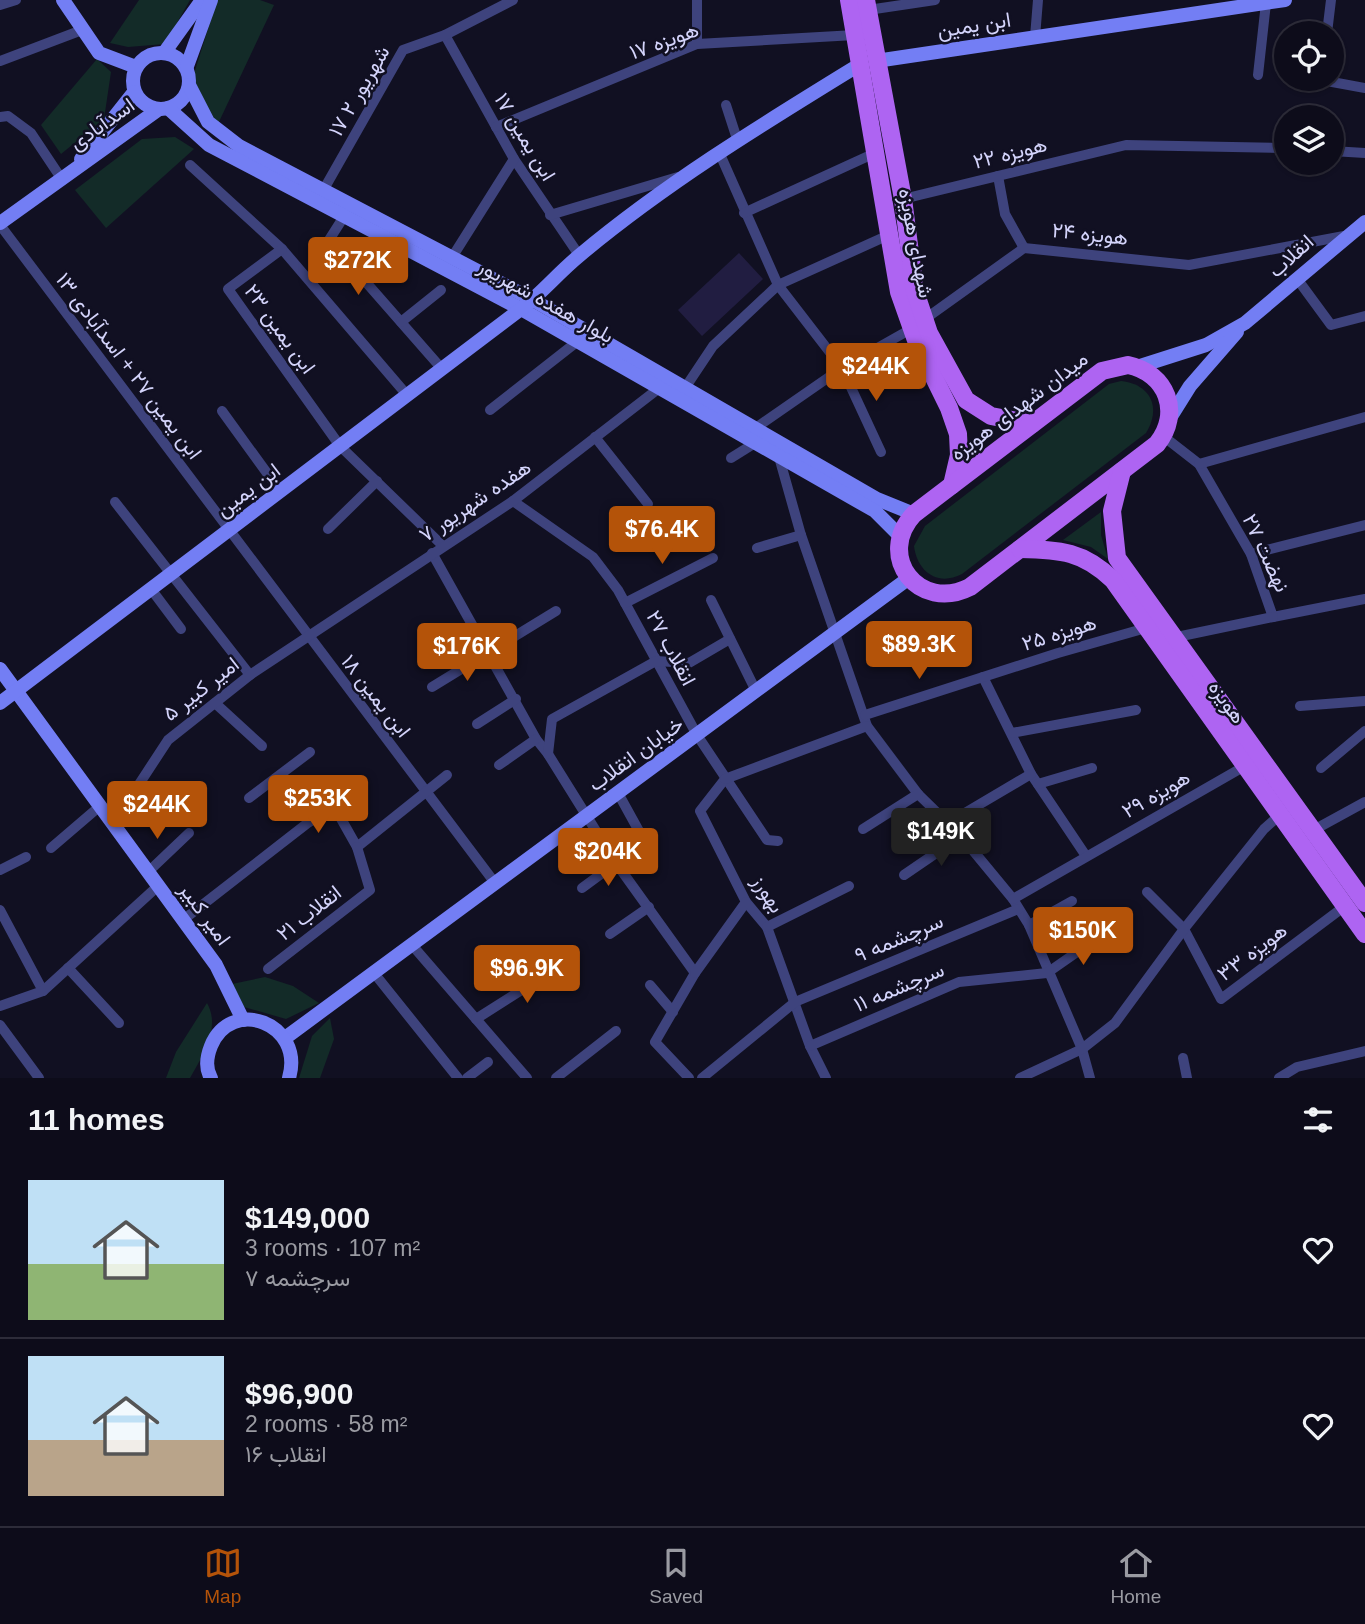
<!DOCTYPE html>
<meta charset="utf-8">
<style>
:root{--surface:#0d0c1a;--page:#1b1a27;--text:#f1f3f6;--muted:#9a9ba2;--line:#2d2c39;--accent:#b45309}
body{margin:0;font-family:Arial,Vazirmatn,sans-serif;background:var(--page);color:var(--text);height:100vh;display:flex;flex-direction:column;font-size:26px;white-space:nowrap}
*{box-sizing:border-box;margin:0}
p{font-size:23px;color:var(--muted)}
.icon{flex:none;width:38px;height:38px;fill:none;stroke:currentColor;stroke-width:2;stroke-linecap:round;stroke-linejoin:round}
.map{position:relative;height:1078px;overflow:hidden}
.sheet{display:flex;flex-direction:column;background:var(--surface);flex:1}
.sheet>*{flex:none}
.fabs{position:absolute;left:1274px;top:21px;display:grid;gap:14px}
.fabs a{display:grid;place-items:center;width:70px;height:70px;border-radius:50%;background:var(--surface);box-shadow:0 2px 5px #0004,0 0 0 2px var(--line);font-size:35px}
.price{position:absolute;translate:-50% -60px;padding:0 16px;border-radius:7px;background:var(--accent);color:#fff;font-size:23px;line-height:46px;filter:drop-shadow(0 2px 4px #0008)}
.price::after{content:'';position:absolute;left:50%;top:42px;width:21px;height:16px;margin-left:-10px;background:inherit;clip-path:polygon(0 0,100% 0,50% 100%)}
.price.selected{background:#222;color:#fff}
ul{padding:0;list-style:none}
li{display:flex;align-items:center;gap:21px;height:175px;padding:0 28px}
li+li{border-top:2px solid var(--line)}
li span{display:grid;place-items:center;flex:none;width:196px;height:140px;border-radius:0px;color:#555}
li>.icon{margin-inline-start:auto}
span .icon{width:84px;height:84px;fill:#fffc;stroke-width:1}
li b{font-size:30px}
h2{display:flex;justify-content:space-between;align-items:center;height:84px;padding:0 28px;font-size:30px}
.dock{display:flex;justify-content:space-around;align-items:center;height:98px;border-top:2px solid var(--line);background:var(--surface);font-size:19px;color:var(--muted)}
.dock a{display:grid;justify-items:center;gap:4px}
.dock .selected{color:var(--accent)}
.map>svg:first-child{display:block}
.green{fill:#132b28}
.building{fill:#211d41}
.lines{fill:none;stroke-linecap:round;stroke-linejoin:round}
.street{stroke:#3e437d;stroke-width:10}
.secondary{stroke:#737ef4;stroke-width:14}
.primary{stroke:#ae64f2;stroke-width:18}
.labels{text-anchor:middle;stroke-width:5;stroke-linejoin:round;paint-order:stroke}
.street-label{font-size:21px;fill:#d4d4fb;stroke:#111022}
</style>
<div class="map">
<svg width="1365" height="1078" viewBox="0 0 1365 1078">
<rect width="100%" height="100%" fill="#111022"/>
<g class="green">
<polygon points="139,0 190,0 165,44 128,47 110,43"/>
<polygon points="217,0 260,0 274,5 217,126 192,80"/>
<polygon points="97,59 111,72 104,119 61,154 41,125"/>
<polygon points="175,137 194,149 106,228 75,190 142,139"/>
<path d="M1121 381C1150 384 1162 407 1146 433L962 574C937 587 917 571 914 546L925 526 1109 384Z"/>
<polygon points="1101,512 1101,535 1108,559 1091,547 1063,540"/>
<polygon points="265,977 293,986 319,1003 286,1019 244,1007 232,984"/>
<path d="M207 1003C221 1028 203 1055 190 1078H166L176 1052Z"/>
<polygon points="330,1018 334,1039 320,1078 299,1078 312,1036"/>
</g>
<polygon class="building" points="739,253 763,279 702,336 678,310"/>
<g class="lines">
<g class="street">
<polyline points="697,0 697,44"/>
<polyline points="0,5 16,0"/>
<polyline points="868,10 935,0"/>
<polyline points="1327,33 1331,0"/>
<polyline points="445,35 514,159 579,255"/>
<polyline points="1035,37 1038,0"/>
<polyline points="0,61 82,30"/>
<polyline points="1258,75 1266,3"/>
<polyline points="1316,79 1365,88"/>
<polyline points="726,105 737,139"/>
<polyline points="0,117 8,116 31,133 61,178"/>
<polyline points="496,127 697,44 855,35"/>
<polyline points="1332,151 1365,153"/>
<polyline points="719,152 778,285 842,368 881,452"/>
<polyline points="190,165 282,249 407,395"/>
<polyline points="998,176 1005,214 1024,248"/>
<polyline points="324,189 403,50 445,35 513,0"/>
<polyline points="903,199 1126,145 1286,148"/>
<polyline points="744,213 875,153"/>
<polyline points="550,215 678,177"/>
<polyline points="343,218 329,240 442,369"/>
<polyline points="0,225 495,883"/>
<polyline points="282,249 228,289 340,446 443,546"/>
<polyline points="451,259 514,159"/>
<polyline points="1298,280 1331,325 1365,316"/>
<polyline points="925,319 1024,248 1189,265 1344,236"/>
<polyline points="401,322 441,290"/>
<polyline points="685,388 713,346 778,285 891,234"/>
<polyline points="490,410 578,341"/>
<polyline points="222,411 280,491"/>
<polyline points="757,427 842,368 911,329"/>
<polyline points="1163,436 1199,464 1251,554 1273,617 1365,599"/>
<polyline points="595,437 648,504"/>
<polyline points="779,457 801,535 867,726 918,794 961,836 1013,899 1029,925 1082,1049 1090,1078"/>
<polyline points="731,458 755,443"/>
<polyline points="1199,464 1365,417"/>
<polyline points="513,501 593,557 618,590 697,735 767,840 778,841"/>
<polyline points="115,502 250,675"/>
<polyline points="328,529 377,481"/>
<polyline points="757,548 801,535"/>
<polyline points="432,553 536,739 548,754 616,863 695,973 655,1042 689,1078"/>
<polyline points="1251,554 1365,525"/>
<polyline points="151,589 181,629"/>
<polyline points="711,600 756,691"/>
<polyline points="625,603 713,558"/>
<polyline points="1172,638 1273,617"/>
<polyline points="983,677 1031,774 1086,856"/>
<polyline points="432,687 556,611"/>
<polyline points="215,703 262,746"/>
<polyline points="1300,706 1365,701"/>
<polyline points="865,715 1058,653 1146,628"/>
<polyline points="477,724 516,699"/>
<polyline points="1012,733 1136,710"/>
<polyline points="548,754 552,719 656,661 689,663 730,639"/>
<polyline points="499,765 536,739"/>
<polyline points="1321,768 1365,731"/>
<polyline points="275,779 309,822"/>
<polyline points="725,779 700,811 746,902 767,927 810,1046 826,1078"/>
<polyline points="725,779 867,726"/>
<polyline points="1038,784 1092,768"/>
<polyline points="618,793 645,842"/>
<polyline points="249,798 310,752"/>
<polyline points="948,823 1031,774"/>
<polyline points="113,824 168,740 250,675 513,501 658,389"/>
<polyline points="863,829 918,794"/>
<polyline points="1312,831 1365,802"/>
<polyline points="51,848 100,806"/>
<polyline points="0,870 26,857"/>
<polyline points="148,872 189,833"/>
<polyline points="904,875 961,836"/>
<polyline points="582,888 616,863"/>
<polyline points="1147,892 1184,929 1221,999 1345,906"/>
<polyline points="1013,899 1245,766"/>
<polyline points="0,910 43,991"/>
<polyline points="183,920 309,822 335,808 357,847 447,775"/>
<polyline points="1029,925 1072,901"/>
<polyline points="767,927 849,886"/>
<polyline points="610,934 649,907"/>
<polyline points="412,945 527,1078"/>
<polyline points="68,968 119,1023"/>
<polyline points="268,969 370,890 357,847"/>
<polyline points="374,973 458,1078"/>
<polyline points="695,973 746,902"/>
<polyline points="650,985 673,1012"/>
<polyline points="0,1006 43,991 158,886"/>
<polyline points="476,1019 561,965"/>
<polyline points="0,1025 39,1078"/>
<polyline points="810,1046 959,982 1047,973 1100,936"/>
<polyline points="1183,1058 1187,1078"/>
<polyline points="467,1078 488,1062"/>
<polyline points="556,1078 616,1031"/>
<polyline points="702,1078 795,1002 1018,909"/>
<polyline points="1020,1078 1082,1049 1115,1023 1184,929 1264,829 1281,814"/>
<polyline points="1279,1078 1297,1067 1365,1051"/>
</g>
<g class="secondary">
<polyline points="63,0 99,53 136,67"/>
<circle cx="161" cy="81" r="28"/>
<polyline points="164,53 202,0"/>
<polyline points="876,61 1285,0"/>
<polyline points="187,66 211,0"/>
<polyline points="189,85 208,122 239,146 533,300 877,499 914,514"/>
<polyline points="168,108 209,145 521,309 875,511 900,536"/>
<polyline points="81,159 134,92"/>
<polyline points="0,223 159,109"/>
<polyline points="1137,367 1206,345 1245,323 1365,222"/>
<polyline points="1170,418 1190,386 1237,332"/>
<polyline points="0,669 216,965 243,1020"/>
<path d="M0 703 521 309C542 293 559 272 580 255 666 183 763 124 859 65"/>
<polyline points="285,1038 909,578"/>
<path d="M211 1078C205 1068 207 1056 211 1046 231 996 305 1023 289 1078"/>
</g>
<g class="primary">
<polyline points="849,0 899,292 917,343 949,408 958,434 959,455 952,485"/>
<polyline points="866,0 903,199 915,291 929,333 966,400 991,416 1032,424"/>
<path d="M1128 365C1167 373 1182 413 1157 444L970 587C919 613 875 556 914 514L1102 371Z"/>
<polyline points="1122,471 1112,511 1117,558 1365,903"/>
<path d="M1020 549C1061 550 1083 551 1113 580L1365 934"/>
</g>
</g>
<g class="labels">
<g class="street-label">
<text transform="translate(974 25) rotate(-9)" y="7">ابن یمین</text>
<text transform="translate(664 41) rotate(-20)" y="7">هویزه ۱۷</text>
<text transform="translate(359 91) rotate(-60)" y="7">۱۷ شهریور ۲</text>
<text transform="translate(102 124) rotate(-35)" y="7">اسدآبادی</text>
<text transform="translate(525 137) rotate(59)" y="7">ابن یمین ۱۷</text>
<text transform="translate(1010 153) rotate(-14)" y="7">هویزه ۲۲</text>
<text transform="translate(1090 234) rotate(6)" y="7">هویزه ۲۴</text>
<text transform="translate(916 243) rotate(79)" y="7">شهدای هویزه</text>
<text transform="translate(1291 256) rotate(-42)" y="7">انقلاب</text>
<text transform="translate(546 301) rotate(29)" y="7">بلوار هفده شهریور</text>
<text transform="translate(280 329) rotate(54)" y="7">ابن یمین ۲۳</text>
<text transform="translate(129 366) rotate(53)" y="7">ابن یمین ۲۷ + اسدآبادی ۱۳</text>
<text transform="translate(1019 406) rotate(-37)" y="7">میدان شهدای هویزه</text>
<text transform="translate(248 490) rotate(-37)" y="7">ابن یمین</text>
<text transform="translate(475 501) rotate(-34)" y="7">هفده شهریور ۷</text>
<text transform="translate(1266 553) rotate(65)" y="7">نهضت ۲۷</text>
<text transform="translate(1059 633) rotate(-17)" y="7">هویزه ۲۵</text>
<text transform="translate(671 648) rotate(62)" y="7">انقلاب ۲۷</text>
<text transform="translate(201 689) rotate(-38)" y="7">امیر کبیر ۵</text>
<text transform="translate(376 696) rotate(52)" y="7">ابن یمین ۱۸</text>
<text transform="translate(1227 702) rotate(54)" y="7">هویزه</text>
<text transform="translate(636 754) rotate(-36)" y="7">خیابان انقلاب</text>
<text transform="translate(1156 794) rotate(-30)" y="7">هویزه ۲۹</text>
<text transform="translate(768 894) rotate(57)" y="7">بهورز</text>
<text transform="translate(309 913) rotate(-38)" y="7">انقلاب ۲۱</text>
<text transform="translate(205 914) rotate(54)" y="7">امیر کبیر</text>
<text transform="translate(899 938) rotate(-23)" y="7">سرچشمه ۹</text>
<text transform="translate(1252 952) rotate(-37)" y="7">هویزه ۳۳</text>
<text transform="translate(899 987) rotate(-23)" y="7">سرچشمه ۱۱</text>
</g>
</g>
</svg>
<div class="fabs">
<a><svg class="icon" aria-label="locate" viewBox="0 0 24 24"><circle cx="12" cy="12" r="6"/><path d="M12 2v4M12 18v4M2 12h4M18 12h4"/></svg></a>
<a><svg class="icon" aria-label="layers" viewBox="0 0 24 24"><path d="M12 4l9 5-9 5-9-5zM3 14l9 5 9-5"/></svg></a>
</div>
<b class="price" style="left:358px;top:297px">$272K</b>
<b class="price" style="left:876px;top:403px">$244K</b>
<b class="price" style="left:662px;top:566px">$76.4K</b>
<b class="price" style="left:919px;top:681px">$89.3K</b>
<b class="price" style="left:467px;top:683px">$176K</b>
<b class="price" style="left:318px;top:835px">$253K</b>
<b class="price" style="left:157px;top:841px">$244K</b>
<b class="price selected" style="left:941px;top:868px">$149K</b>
<b class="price" style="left:608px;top:888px">$204K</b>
<b class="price" style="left:1083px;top:967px">$150K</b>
<b class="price" style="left:527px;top:1005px">$96.9K</b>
</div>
<section class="sheet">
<h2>11 homes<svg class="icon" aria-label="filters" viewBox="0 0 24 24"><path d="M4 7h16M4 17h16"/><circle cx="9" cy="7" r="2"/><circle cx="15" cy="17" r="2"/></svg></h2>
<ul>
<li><span style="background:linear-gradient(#bfe0f5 60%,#8fb573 0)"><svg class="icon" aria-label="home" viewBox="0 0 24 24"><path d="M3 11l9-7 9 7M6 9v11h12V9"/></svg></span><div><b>$149,000</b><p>3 rooms · 107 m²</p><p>سرچشمه ۷</p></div><svg class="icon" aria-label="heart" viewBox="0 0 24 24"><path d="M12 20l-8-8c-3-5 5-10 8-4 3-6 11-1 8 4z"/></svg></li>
<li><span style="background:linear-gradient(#bfe0f5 60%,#b9a48a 0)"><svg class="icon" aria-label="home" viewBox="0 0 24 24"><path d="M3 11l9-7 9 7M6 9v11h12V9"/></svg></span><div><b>$96,900</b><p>2 rooms · 58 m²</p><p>انقلاب ۱۶</p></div><svg class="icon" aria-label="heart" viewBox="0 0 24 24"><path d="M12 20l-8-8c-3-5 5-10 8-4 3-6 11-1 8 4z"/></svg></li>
</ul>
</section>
<nav class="dock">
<a class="selected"><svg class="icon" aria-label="map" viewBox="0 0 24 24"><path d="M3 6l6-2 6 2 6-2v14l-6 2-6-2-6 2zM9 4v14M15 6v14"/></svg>Map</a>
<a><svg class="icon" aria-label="saved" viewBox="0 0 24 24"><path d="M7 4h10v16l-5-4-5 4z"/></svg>Saved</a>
<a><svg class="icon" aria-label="home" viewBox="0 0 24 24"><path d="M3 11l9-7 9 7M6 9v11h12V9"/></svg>Home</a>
</nav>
